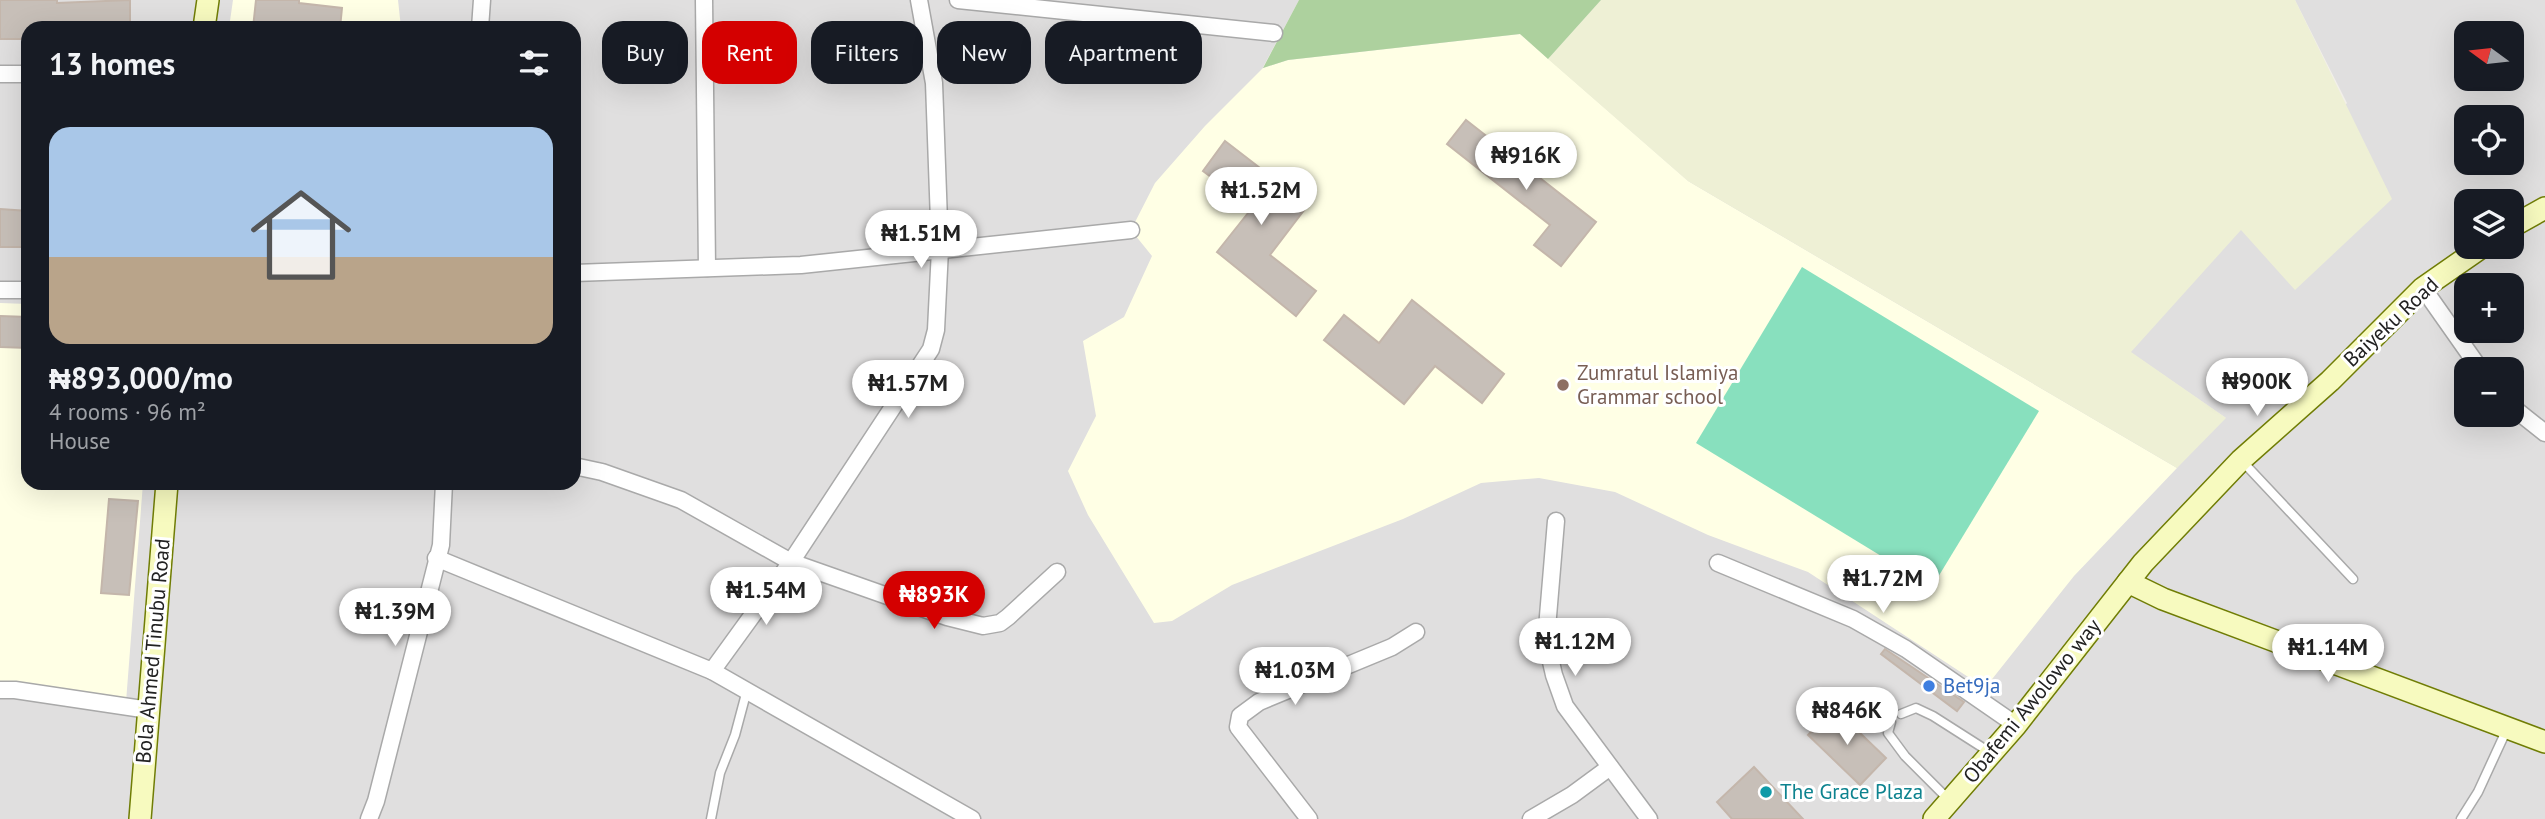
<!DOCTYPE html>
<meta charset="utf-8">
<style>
:root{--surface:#171b24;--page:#242831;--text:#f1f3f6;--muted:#9ea1a6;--line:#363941;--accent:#d40000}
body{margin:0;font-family:"PT Sans",sans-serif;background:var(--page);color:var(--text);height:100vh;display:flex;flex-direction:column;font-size:26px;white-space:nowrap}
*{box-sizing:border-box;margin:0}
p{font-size:23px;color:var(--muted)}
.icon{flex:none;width:38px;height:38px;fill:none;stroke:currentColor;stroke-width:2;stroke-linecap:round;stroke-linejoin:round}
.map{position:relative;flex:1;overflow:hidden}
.panel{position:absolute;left:21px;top:21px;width:560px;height:469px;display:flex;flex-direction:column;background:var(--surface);border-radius:21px;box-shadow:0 7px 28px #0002}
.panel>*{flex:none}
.hud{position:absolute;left:602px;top:21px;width:665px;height:63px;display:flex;gap:14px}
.needle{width:46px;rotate:285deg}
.buttons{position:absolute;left:2454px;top:21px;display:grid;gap:14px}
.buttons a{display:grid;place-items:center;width:70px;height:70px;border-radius:14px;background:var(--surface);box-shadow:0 7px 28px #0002;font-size:35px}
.price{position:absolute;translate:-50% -60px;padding:0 16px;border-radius:24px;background:#fff;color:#222;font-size:23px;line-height:46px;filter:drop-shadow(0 2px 4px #0008)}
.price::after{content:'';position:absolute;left:50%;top:42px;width:21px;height:16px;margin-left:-10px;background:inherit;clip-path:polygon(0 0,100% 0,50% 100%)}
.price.on{background:var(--accent);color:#fff}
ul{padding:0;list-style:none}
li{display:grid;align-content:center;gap:14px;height:371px;padding:0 28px}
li+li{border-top:2px solid var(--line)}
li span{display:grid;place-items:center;height:217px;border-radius:21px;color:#555}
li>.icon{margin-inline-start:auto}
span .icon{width:126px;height:126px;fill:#fffc;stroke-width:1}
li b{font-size:30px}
h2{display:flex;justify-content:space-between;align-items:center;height:84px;padding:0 28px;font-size:30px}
.tag{padding:0 24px;border-radius:21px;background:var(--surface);box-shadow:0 7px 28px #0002;font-size:24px;line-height:63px}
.tag.on{background:var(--accent);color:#fff}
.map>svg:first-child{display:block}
.residential{fill:#e0dfdf;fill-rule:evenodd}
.education{fill:#ffffe5}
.farmland{fill:#eef0d5}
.forest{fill:#add19e}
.pitch{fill:#88e0be}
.building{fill:#c7bfb8;stroke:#c4b6ab;stroke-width:2}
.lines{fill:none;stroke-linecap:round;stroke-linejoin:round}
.lane-casing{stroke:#a9a9a9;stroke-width:11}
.street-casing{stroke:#a9a9a9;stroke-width:19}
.secondary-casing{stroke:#707d05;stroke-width:24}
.lane{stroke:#fff;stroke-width:8}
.street{stroke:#fff;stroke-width:16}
.secondary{stroke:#f7fabf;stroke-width:21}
.education-dot{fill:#8d6e63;stroke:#fff;stroke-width:2.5}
.shop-dot{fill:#3f7fe0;stroke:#fff;stroke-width:2.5}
.culture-dot{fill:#0f9aa8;stroke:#fff;stroke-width:2.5}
.labels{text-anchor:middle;stroke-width:6;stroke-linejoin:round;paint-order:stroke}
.street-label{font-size:21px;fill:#222;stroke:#fff}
.education-label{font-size:21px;fill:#785e54;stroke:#fff;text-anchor:start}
.shop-label{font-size:21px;fill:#366cbe;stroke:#fff;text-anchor:start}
.culture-label{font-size:21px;fill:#0d838f;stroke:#fff;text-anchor:start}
</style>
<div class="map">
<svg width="2545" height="819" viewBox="0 0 2545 819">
<rect width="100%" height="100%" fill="#f2efe9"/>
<path class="residential" d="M0 0H1299L1263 67 1288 60 1520 34 1688 181 2226 418 2130 352 2241 229 2347 103 2295 0H2545V819H0ZM28 28H574V483H28ZM2466 33H2511V79H2466ZM2466 117H2511V163H2466ZM2466 201H2511V247H2466ZM2466 285H2511V331H2466ZM2466 369H2511V415H2466Z"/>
<g class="education">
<polygon points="233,0 398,0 401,28 229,28"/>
<polygon points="1520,34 1688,181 2177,468 2074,576 1985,688 1808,572 1708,535 1615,492 1539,478 1481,483 1403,519 1232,585 1172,621 1154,623 1088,515 1068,471 1096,416 1083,341 1124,317 1152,256 1131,230 1155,183 1205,126 1263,68 1288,60"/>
<polygon points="0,303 28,304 28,483 143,483 126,702 0,682"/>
</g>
<polygon class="farmland" points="1601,0 2295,0 2392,199 2295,290 2241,230 2131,352 2226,418 2177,468 1688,181 1548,59"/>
<polygon class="forest" points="1299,0 1601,0 1548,59 1520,34 1288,60 1263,68"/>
<polygon class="pitch" points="1802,267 2039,411 1932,587 1696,443"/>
<g class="building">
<polygon points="0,0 57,0 57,3 130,0 130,24 28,28 28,39 0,39"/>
<polygon points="256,0 299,0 299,3 342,8 340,28 253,28"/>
<polygon points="1466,120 1596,222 1561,266 1534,245 1550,225 1447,144"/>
<polygon points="1225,141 1308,205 1270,255 1316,291 1296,316 1217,252 1252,208 1203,171"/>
<polygon points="0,209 28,211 28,247 0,247"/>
<polygon points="1412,300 1504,374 1482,403 1435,366 1404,404 1324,340 1344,315 1379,343"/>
<polygon points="0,316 28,317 28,348 0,347"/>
<polygon points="109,499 138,501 129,595 101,593"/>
<polygon points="1885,649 1964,702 1957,711 1881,654"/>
<polygon points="1834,708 1886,758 1860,785 1808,735"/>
<polygon points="1754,767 1803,819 1732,819 1717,802"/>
</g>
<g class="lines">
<g class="lane-casing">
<g id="lane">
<polyline points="2243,462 2353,579"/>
<polyline points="1901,714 1916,708 1933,716 1991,753"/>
<polyline points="1891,722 1888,733 1905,756 1949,800"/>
<polyline points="711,819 720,773 735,735 747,690"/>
<polyline points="2461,819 2478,792 2507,729"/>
</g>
</g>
<g class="street-casing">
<g id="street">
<polyline points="704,0 707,268"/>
<polyline points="958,0 1274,33"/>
<polyline points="480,28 482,0"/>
<polyline points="0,74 28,74"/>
<polyline points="574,273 801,265 1131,230"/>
<polyline points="2423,288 2480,369"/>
<polyline points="0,290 28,290"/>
<polyline points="2511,406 2545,433"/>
<polyline points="574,466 602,472 681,500 791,562 947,617 983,626 1000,623 1008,617 1057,572"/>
<polyline points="1556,521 1546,640 1554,675 1565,706 1649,819"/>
<polyline points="436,558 712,671 972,819"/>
<polyline points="1718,563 1853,619 1906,649 2016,725"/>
<polyline points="712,671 791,562 931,349 936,330 940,249 934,83 919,0"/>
<polyline points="0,690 15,690 149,710"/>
<polyline points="369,819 376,801 441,545 444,483"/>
<polyline points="1309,819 1238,727 1240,716 1259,702 1392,647 1416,632"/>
<polyline points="1531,819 1572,795 1610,767"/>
</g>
</g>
<g class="secondary-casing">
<g id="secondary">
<polyline points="204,28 208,0"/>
<polyline points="2511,227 2545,208"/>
<polyline points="2128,582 2163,599 2545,742"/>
<polyline points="140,819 167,483"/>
<polyline points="1934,819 2016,725 2143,563 2241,460 2330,381 2423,288 2482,247"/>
</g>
</g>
<use href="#lane" class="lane"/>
<use href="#street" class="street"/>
<use href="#secondary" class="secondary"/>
</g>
<circle class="education-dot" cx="1563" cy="385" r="7"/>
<circle class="shop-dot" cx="1929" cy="686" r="7"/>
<circle class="culture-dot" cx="1766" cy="792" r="7"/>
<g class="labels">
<g class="street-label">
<text transform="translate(2391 322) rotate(-43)" y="7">Baiyeku Road</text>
<text transform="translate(153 651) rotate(-85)" y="7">Bola Ahmed Tinubu Road</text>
<text transform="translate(2032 701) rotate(-51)" y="7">Obafemi Awolowo way</text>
</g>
<g class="education-label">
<text x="1577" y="380">Zumratul Islamiya<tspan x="1577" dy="24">Grammar school</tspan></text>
</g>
<g class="shop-label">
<text x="1943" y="693">Bet9ja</text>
</g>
<g class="culture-label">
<text x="1780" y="799">The Grace Plaza</text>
</g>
</g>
</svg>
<div class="buttons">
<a><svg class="needle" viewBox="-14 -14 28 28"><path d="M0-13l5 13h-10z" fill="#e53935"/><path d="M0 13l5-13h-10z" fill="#9ea1a6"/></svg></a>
<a><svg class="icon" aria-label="locate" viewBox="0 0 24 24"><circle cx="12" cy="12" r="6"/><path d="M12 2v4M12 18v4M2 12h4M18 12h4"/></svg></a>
<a><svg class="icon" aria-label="layers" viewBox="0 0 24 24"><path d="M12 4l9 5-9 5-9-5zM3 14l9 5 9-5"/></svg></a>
<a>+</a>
<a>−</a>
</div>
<b class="price" style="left:1526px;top:192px">₦916K</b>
<b class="price" style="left:1261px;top:227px">₦1.52M</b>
<b class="price" style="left:921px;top:270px">₦1.51M</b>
<b class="price" style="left:2257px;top:418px">₦900K</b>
<b class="price" style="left:908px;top:420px">₦1.57M</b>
<b class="price" style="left:1883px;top:615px">₦1.72M</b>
<b class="price" style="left:766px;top:627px">₦1.54M</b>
<b class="price on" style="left:934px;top:631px">₦893K</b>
<b class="price" style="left:395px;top:648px">₦1.39M</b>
<b class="price" style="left:1575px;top:678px">₦1.12M</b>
<b class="price" style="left:2328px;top:684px">₦1.14M</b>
<b class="price" style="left:1295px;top:707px">₦1.03M</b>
<b class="price" style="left:1847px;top:747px">₦846K</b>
<div class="hud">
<a class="tag">Buy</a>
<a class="tag on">Rent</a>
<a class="tag">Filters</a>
<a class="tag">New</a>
<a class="tag">Apartment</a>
</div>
<section class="panel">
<h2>13 homes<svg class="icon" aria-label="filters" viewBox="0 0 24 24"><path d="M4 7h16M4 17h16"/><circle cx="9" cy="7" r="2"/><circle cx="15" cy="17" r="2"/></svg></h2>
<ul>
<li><span style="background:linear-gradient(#a9c7e8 60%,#b9a48a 0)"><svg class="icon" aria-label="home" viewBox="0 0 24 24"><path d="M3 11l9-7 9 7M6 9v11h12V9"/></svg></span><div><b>₦893,000/mo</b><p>4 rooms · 96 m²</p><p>House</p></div></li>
</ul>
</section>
</div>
